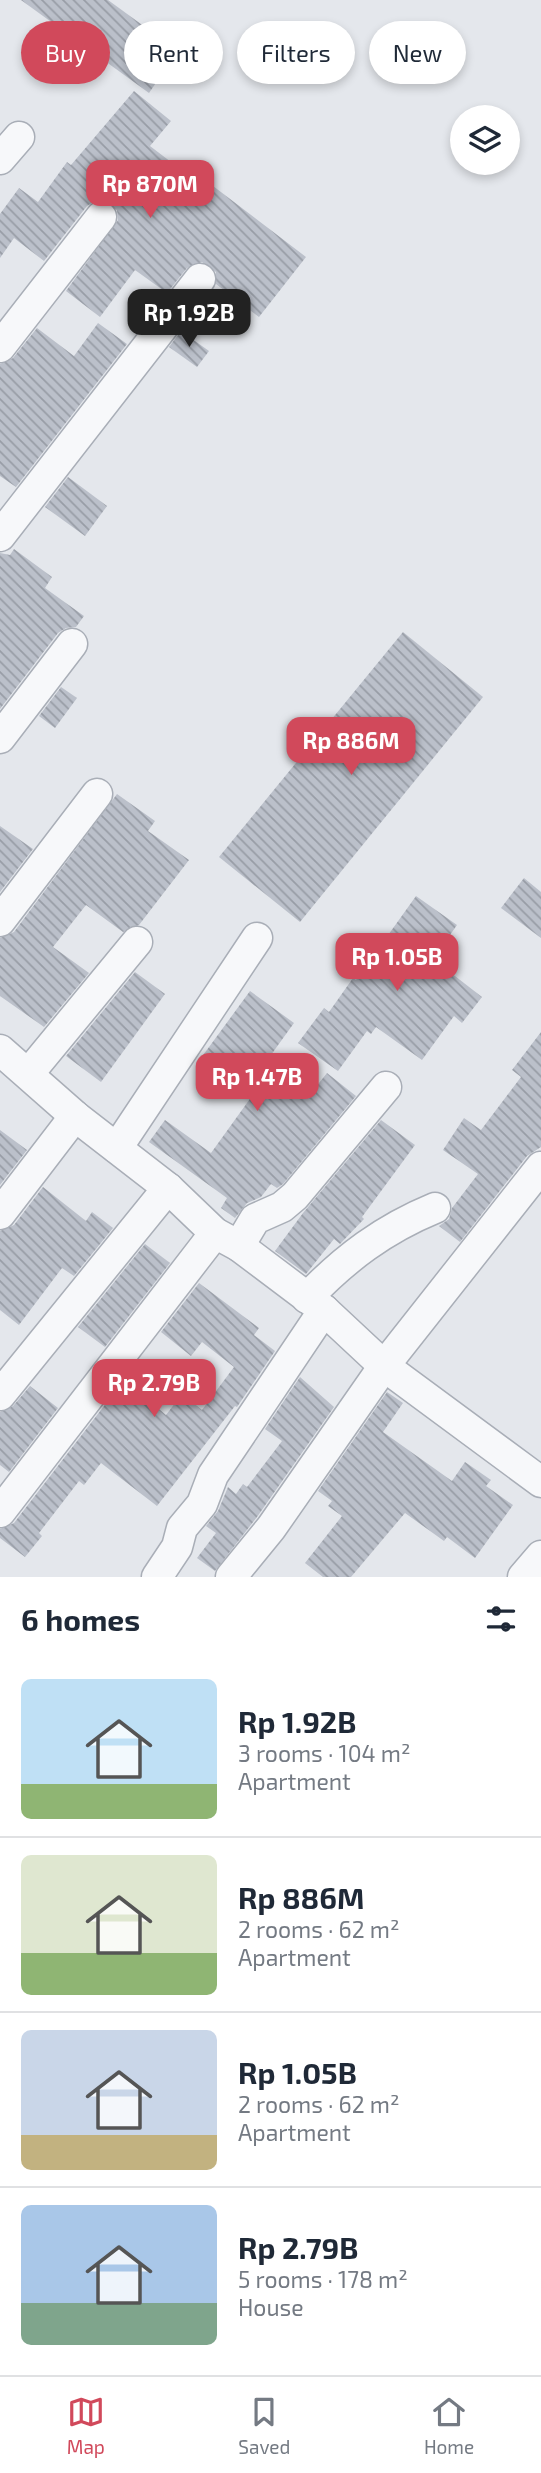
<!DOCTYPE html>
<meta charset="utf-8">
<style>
:root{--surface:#fff;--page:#f2f2f3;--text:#1f2937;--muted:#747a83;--line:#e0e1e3;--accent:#d1495b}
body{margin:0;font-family:"Exo 2",sans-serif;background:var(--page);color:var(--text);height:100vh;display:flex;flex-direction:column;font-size:26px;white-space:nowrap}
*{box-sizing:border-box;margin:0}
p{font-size:23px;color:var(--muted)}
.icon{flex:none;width:38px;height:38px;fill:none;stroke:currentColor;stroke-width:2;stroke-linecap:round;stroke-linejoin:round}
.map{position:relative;height:1577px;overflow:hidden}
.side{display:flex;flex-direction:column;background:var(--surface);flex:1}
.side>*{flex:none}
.hud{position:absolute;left:21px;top:21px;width:500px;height:63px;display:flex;gap:14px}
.controls{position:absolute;left:450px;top:105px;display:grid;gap:14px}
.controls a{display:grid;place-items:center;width:70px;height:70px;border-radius:50%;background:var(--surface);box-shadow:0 4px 10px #0003;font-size:35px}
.price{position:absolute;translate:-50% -60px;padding:0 16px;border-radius:14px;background:var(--accent);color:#fff;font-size:23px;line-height:46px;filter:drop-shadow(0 2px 4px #0008)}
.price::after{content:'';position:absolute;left:50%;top:42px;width:21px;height:16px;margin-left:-10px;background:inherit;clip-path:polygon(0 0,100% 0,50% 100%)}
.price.selected{background:#222;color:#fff}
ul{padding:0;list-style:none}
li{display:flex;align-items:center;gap:21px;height:175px;padding:0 21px}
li+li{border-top:2px solid var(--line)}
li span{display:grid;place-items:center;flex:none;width:196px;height:140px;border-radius:10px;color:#555}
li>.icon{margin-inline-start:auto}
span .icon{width:84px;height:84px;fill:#fffc;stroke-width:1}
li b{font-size:30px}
h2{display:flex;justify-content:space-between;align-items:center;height:84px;padding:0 21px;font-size:30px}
.chip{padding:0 24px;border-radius:32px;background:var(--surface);box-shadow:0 4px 10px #0003;font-size:24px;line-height:63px}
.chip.selected{background:var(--accent);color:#fff}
.tabs{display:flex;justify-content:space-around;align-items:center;height:98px;border-top:2px solid var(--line);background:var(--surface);font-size:19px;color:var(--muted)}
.tabs a{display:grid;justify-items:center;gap:4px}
.tabs .selected{color:var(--accent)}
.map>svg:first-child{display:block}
.building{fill:url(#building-back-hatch)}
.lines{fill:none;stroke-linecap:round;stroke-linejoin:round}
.minor-casing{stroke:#a9aeb7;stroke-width:33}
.minor{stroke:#f7f8fa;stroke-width:30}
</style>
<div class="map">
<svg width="541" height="1577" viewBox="0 0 541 1577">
<defs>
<pattern id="building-back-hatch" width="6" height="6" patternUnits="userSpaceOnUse" patternTransform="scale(1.75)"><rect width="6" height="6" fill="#bbc0ca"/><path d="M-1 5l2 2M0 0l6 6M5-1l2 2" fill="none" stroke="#989da6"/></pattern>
</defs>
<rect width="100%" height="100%" fill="#e4e7ec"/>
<g class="building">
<polygon points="21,0 108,0 178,51 149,93"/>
<polygon points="134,91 171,121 150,146 209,191 213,186 306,257 259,317 216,284 216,272 202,262 187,268 167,293 135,270 100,317 66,291 118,220 117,210 104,200 95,201 87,206 44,261 14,238 0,258 0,214 19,188 38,202 67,162 71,165"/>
<polygon points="98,323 127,344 16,487 0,476 0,364 13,358 37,328 74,356"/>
<polygon points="181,331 209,351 197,367 169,347"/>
<polygon points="68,477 107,506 85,536 45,507"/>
<polygon points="14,549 52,577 45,588 84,616 76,627 66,628 58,633 0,709 0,553 10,555"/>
<polygon points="403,632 483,697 300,922 219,857"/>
<polygon points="61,687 77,698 55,728 39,716"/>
<polygon points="117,794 155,821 148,831 189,860 139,925 123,932 86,905 53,947 89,973 44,1027 0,996 0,938 14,932"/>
<polygon points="0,826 33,849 0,892"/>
<polygon points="524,878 541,892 541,938 501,908"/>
<polygon points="416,896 457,925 433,959 482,997 462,1023 454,1016 422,1060 376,1027 371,1034 367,1031 338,1071 298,1043 324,1008 329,1012 353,978 356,980"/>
<polygon points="135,972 165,994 101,1082 66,1056"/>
<polygon points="250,991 294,1023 263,1066 307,1098 327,1073 356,1096 283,1184 277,1188 271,1184 261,1197 247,1203 235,1218 221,1208 227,1198 149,1142 165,1120 211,1153 252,1096 201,1058"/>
<polygon points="541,1032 541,1147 527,1156 460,1242 439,1226 449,1219 452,1208 478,1174 443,1150 464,1118 481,1130 521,1077 512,1070"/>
<polygon points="381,1120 415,1145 362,1217 364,1219 340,1244 334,1239 306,1274 275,1251 303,1213"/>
<polygon points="0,1130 27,1150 0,1185"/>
<polygon points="43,1187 86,1221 92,1212 113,1228 74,1276 62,1268 19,1325 0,1310 0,1231 14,1225"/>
<polygon points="145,1244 170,1263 105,1347 78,1327"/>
<polygon points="199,1283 259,1328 254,1335 275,1351 237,1407 235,1406 157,1506 101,1463 84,1485 79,1481 39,1533 42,1536 25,1557 0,1538 0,1529 14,1523 124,1380 166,1415 182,1394 202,1410 234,1367 202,1342 191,1356 161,1332"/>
<polygon points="300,1377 334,1407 257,1517 215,1571 197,1558 216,1533 206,1526 218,1511 228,1487 236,1494 243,1484 247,1487 282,1441 265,1429"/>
<polygon points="30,1386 58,1408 9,1472 0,1465 0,1412 13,1406"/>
<polygon points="387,1392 403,1403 383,1432 452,1481 465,1462 491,1480 486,1486 513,1505 475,1558 447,1537 444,1541 405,1513 351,1577 323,1577 305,1563 342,1516 328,1506 332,1501 318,1491"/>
</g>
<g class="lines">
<g class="minor-casing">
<g id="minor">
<polyline points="0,159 19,137"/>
<polyline points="0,347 101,217"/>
<polyline points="0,536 200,279"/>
<polyline points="0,738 72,644"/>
<polyline points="0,921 97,794"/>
<polyline points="0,1050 75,1116 168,1188 215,1233 239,1246 324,1310 384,1366 541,1482"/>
<polyline points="29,1073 137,942"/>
<polyline points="117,1148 257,938"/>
<polyline points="0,1214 75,1116"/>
<polyline points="239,1246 255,1219 282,1207 295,1196 386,1087"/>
<path d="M307 1298C345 1258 384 1229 435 1208"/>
<polyline points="0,1395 168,1188"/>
<polyline points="0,1512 215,1233"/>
<polyline points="157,1577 177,1547 182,1528 202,1504 213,1475 324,1310"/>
<polyline points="231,1577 271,1528 384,1366 541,1167"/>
<polyline points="523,1577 541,1556"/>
</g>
</g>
<use href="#minor" class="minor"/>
</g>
</svg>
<div class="controls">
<a><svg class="icon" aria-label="layers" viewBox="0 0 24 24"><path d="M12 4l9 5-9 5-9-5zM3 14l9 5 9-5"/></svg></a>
</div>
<b class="price" style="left:150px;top:220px">Rp 870M</b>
<b class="price selected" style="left:189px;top:349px">Rp 1.92B</b>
<b class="price" style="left:351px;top:777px">Rp 886M</b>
<b class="price" style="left:397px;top:993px">Rp 1.05B</b>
<b class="price" style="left:257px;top:1113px">Rp 1.47B</b>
<b class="price" style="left:154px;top:1419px">Rp 2.79B</b>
<div class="hud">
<a class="chip selected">Buy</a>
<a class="chip">Rent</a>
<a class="chip">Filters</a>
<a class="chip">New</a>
</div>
</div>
<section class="side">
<h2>6 homes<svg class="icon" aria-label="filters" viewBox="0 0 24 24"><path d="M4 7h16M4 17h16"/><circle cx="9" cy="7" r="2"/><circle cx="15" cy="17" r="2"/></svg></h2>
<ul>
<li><span style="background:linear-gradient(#bfe0f5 75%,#8fb573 0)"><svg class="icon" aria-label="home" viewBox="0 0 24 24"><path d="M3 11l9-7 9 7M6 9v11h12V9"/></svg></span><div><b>Rp 1.92B</b><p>3 rooms · 104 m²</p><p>Apartment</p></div></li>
<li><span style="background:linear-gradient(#dfe7d0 70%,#8fb573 0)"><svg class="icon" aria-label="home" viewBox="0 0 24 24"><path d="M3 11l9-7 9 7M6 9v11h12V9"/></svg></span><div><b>Rp 886M</b><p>2 rooms · 62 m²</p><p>Apartment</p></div></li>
<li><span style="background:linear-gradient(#c9d6e8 75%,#c2b280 0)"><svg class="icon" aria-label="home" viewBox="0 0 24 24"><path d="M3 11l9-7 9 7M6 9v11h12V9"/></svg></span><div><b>Rp 1.05B</b><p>2 rooms · 62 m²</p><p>Apartment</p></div></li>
<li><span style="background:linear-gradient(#a9c7e8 70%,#7fa58c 0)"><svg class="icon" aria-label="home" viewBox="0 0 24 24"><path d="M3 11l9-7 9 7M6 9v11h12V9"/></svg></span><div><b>Rp 2.79B</b><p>5 rooms · 178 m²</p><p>House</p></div></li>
</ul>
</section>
<nav class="tabs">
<a class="selected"><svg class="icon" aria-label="map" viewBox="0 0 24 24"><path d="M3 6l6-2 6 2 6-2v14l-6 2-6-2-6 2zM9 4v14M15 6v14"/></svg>Map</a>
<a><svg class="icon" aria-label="saved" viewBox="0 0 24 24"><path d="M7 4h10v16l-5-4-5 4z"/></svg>Saved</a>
<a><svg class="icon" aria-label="home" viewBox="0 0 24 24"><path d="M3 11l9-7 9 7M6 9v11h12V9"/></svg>Home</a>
</nav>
